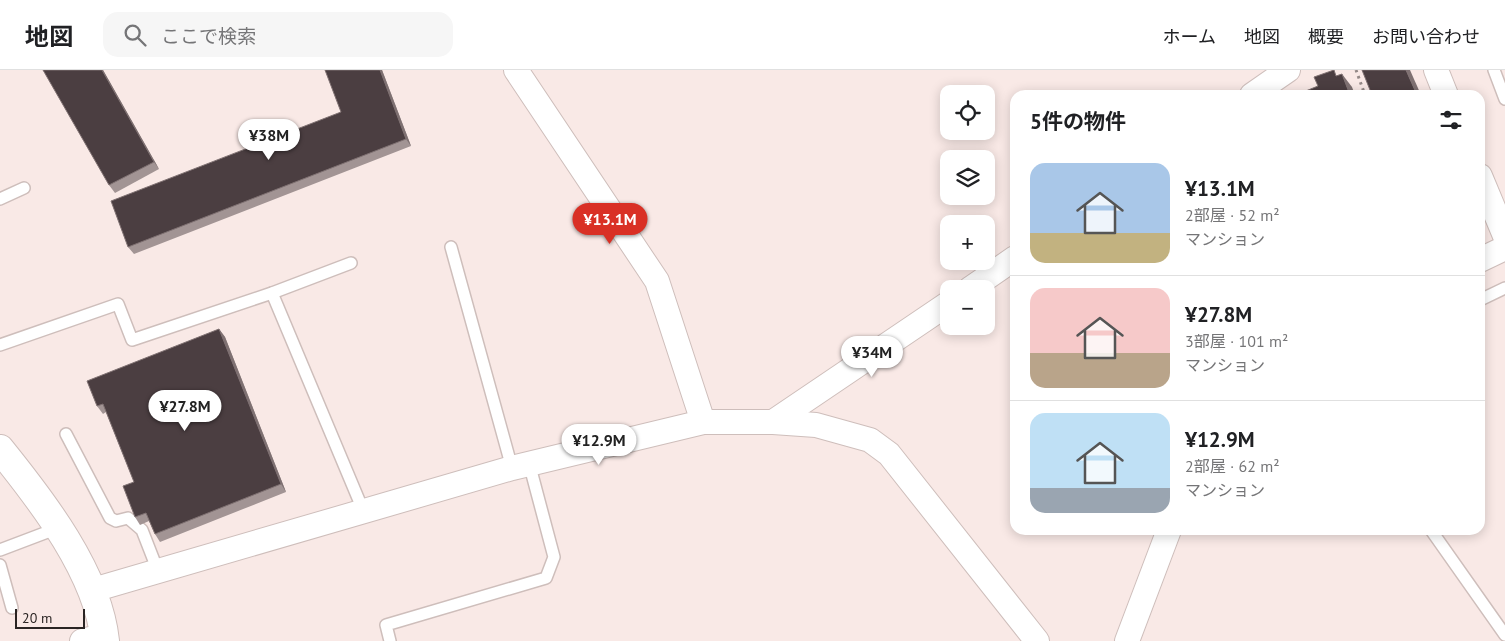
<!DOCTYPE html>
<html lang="ja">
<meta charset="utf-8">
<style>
:root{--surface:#fff;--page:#f6f6f6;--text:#202124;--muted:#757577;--line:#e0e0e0;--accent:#d93025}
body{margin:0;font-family:"PT Sans","Noto Sans JP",sans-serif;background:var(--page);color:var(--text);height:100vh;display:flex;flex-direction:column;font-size:19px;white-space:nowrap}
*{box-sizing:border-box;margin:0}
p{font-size:16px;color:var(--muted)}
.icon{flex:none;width:28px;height:28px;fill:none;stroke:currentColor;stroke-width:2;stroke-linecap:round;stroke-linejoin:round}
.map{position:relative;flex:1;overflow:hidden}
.details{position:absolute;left:1010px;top:20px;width:475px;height:445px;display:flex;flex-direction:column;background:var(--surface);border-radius:15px;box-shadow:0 2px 12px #0003}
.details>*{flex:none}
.buttons{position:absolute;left:940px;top:15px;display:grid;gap:10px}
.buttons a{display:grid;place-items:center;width:55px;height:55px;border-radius:10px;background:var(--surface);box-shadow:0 2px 12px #0003;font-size:25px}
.scale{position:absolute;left:15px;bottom:12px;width:70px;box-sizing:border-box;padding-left:5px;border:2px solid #2a2423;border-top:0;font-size:14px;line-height:18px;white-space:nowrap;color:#2a2423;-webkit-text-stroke:4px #f9e9e6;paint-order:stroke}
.price{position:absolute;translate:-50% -42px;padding:0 11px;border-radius:18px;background:#fff;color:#222;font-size:16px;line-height:32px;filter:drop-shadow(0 1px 2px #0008)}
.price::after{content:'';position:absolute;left:50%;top:30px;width:15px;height:11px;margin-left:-8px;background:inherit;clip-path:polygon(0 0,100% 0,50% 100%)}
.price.on{background:var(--accent);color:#fff}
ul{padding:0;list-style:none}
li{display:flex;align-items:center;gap:15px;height:125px;padding:0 20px}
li+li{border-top:1px solid var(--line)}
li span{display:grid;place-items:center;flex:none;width:140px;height:100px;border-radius:15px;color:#555}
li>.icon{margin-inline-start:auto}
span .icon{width:60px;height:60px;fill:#fffc;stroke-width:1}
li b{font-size:21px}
h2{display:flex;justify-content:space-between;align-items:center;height:60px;padding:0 20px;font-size:21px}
header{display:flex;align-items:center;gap:30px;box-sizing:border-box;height:70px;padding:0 25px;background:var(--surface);border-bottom:1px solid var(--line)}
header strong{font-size:24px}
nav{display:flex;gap:28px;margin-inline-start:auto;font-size:18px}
.search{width:350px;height:45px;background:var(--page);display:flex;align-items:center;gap:12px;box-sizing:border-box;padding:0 18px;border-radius:15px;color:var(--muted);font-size:19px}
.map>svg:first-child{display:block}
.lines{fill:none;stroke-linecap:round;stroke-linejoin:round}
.lane-casing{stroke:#cebebb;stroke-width:14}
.street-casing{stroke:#cebebb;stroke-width:26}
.secondary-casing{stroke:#cebebb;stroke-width:30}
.path{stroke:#948987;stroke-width:3;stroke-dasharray:2.5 4;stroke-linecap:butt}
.lane{stroke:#fff;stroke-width:11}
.street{stroke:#fff;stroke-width:24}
.secondary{stroke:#fff;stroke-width:28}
.wall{fill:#a29494}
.shaded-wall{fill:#7f7172}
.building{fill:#4b3e41;stroke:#7f7172}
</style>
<header>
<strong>地図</strong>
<div class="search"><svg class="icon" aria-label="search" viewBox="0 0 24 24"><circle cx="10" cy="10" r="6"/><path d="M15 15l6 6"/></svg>ここで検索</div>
<nav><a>ホーム</a><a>地図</a><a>概要</a><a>お問い合わせ</a></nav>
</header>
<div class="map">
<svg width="1505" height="571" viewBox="0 0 1505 571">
<rect width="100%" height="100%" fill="#f9e9e6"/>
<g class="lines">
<g class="lane-casing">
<g id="lane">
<polyline points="1494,0 1505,29"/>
<polyline points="0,129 24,118"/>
<polyline points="451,177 512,398"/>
<polyline points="272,223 363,440"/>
<polyline points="1480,230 1505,218"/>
<polyline points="0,275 118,234 132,270 272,223 351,193"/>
<polyline points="66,364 110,448 116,451 128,448 142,460 158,501"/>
<polyline points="1431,460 1505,565"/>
<polyline points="0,480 58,458"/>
<polyline points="0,495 12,538"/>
<polyline points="390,571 386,555 546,508 554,487 529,393"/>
</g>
</g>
<g class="street-casing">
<g id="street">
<polyline points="516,0 657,211 703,352"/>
<polyline points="1436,0 1446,25"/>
<polyline points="1252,25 1288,0"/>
<polyline points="1480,106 1505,166"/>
<polyline points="1480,190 1505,178"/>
<polyline points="970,219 1015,188"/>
<polyline points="773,352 949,233"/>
<polyline points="93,520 512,398 703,352 773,352 816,355 870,370 889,384 1037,571"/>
<polyline points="82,571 105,565"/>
<polyline points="1127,571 1169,460"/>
</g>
</g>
<g class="secondary-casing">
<path id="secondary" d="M0 379C42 431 98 503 105 571"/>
</g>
<polyline class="path" points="1356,0 1365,25"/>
<use href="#lane" class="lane"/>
<use href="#street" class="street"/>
<use href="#secondary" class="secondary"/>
</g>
<g class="wall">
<polygon points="103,0 159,99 115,123 109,115"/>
<polygon points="382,0 411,76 134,184 128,177 341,42"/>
<polygon points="219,259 225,267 286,422 160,472 155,464 149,451 140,455 135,447 134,412 106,342 103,344 97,336"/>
</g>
<g class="shaded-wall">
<polygon points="102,0 103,0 159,99 154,92"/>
<polygon points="380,0 382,0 411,76 406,69"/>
<polygon points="1406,0 1410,0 1421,25 1417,25"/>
<polygon points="1342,4 1352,17 1355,25 1350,25"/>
<polygon points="219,259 225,267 286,422 281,414"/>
</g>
<g class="building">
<polygon points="43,0 102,0 154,92 109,115"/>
<polygon points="325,0 380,0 406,69 128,177 111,131 341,42"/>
<polygon points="1334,0 1336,6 1342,4 1350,25 1296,25 1318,16 1314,7"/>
<polygon points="1362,0 1406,0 1417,25 1372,25"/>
<polygon points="219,259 281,414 155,464 146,443 135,447 123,416 134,412 103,334 97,336 87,311"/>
</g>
</svg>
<div class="buttons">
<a><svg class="icon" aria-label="locate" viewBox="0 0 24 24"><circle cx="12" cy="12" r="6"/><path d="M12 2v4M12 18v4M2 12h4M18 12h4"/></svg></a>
<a><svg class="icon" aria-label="layers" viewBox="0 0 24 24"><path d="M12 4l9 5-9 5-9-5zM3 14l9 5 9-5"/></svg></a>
<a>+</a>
<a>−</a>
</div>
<div class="scale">20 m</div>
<b class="price" style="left:269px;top:91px">¥38M</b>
<b class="price on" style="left:610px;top:175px">¥13.1M</b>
<b class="price" style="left:872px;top:308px">¥34M</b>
<b class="price" style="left:185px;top:362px">¥27.8M</b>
<b class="price" style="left:599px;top:396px">¥12.9M</b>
<section class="details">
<h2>5件の物件<svg class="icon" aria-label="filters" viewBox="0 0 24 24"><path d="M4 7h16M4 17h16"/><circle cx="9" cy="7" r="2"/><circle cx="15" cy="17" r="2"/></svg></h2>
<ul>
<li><span style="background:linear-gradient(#a9c7e8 70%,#c2b280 0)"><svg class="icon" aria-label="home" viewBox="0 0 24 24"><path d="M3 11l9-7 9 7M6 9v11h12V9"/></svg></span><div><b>¥13.1M</b><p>2部屋 · 52 m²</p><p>マンション</p></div></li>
<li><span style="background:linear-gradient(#f6c9c9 65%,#b9a48a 0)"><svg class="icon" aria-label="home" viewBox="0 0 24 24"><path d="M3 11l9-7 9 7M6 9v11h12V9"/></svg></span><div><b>¥27.8M</b><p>3部屋 · 101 m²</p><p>マンション</p></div></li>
<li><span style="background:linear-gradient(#bfe0f5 75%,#9aa5b1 0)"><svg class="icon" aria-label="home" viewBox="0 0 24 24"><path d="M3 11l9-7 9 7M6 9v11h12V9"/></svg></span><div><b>¥12.9M</b><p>2部屋 · 62 m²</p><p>マンション</p></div></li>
</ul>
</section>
</div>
